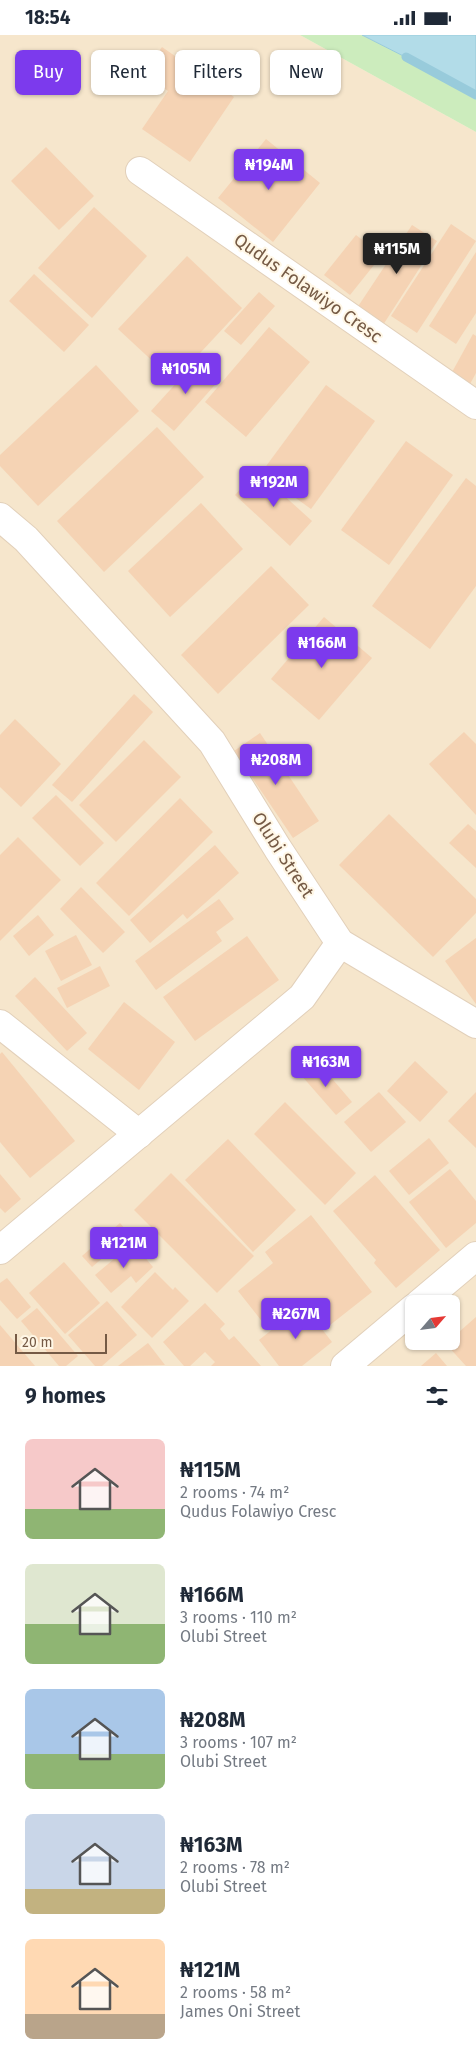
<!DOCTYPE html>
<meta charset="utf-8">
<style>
:root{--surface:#fff;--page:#f6f6f7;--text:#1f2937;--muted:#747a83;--accent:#7c3aed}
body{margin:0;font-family:"Fira Sans",sans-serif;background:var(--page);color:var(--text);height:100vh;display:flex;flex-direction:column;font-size:19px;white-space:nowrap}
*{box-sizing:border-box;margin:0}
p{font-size:16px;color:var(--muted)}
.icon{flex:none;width:28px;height:28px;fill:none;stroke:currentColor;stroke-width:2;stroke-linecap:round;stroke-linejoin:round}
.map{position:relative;height:1331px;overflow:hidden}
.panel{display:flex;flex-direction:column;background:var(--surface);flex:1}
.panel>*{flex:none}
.banner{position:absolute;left:15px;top:15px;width:446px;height:45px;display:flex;gap:10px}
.needle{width:32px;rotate:62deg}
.buttons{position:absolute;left:405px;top:1260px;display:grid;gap:10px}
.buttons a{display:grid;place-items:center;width:55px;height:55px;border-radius:8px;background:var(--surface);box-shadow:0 1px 4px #0004;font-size:25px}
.scale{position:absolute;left:15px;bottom:12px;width:92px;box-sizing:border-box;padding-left:5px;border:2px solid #755a45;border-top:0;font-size:14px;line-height:18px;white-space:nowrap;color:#755a45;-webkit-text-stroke:4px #fff7e6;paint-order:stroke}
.price{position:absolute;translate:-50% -42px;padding:0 11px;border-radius:5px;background:var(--accent);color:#fff;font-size:16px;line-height:32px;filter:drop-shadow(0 1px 2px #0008)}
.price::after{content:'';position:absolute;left:50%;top:30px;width:15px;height:11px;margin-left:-8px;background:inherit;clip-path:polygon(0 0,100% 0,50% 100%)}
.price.selected{background:#222;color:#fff}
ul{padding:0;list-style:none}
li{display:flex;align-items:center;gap:15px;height:125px;padding:0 25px}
li span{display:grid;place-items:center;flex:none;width:140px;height:100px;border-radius:8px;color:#555}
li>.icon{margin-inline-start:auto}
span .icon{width:60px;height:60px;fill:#fffc;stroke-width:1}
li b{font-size:21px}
h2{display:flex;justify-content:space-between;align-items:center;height:60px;padding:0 25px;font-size:21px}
.tag{padding:0 18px;border-radius:8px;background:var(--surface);box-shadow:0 1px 4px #0004;font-size:18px;line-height:45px}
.tag.selected{background:var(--accent);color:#fff}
.status{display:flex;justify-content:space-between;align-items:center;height:35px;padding:0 25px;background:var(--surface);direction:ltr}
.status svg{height:14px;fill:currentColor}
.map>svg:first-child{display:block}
.residential{fill:#f6e6cc;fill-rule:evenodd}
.grass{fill:#ccecbd}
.water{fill:#b2dce8;stroke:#98cbdb}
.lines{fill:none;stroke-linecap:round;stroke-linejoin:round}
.stream{stroke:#98cbdb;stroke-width:9}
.building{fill:#f5d3b4}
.street-casing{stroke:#e2d0ba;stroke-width:30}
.street{stroke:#fff;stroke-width:28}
.labels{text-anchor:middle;stroke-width:4;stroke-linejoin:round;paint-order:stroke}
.street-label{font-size:18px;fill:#755a45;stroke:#fff7e6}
</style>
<div class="status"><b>18:54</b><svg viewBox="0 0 49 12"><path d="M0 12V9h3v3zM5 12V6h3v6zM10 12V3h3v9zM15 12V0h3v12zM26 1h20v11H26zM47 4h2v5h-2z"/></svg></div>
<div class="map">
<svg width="476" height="1331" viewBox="0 0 476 1331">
<rect width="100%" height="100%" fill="#fef4de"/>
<path class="residential" d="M0 0H300L476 97V1331H0ZM414 1269H451V1306H414Z"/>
<polygon class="grass" points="300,0 362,0 476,58 476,97"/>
<polygon class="water" points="362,0 476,0 476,58"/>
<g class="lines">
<polyline class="stream" points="406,22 476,60"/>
</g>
<g class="building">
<polygon points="162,12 234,62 190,127 142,94 168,56 143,39"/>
<polygon points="266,104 320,148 273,207 218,163"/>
<polygon points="46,112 94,161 59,195 11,146"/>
<polygon points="94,172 147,221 92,283 38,233"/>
<polygon points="451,189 476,206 417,298 391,281"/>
<polygon points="412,190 437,206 383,290 357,273"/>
<polygon points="356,200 382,220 350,260 324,240"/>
<polygon points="476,217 476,278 456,309 429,291"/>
<polygon points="187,221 242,273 174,346 118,294"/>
<polygon points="34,239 89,290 64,317 9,266"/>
<polygon points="259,257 275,271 241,310 224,296"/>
<polygon points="269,292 310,327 246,402 205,367"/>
<polygon points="473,299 476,301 476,338 470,349 451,339"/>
<polygon points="199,323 221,343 174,396 151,376"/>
<polygon points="96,330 139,376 38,471 0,431 0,420"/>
<polygon points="326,350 375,386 311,474 261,438"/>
<polygon points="157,392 204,442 104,537 57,486"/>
<polygon points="406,406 453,440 389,530 341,495"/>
<polygon points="257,436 312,486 290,511 235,460"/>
<polygon points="466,443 476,451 476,551 430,614 372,571"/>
<polygon points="201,468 243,514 170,582 128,536"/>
<polygon points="271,531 309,570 218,659 181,620"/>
<polygon points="324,582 372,623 319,685 271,644"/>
<polygon points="134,659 153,677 72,767 52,750"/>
<polygon points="15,684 61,729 21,772 0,752 0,700"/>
<polygon points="464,697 476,709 476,780 429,729"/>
<polygon points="260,698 319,786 293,803 234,716"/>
<polygon points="144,705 181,742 116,807 79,770"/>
<polygon points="56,760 104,808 80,831 32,783"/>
<polygon points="180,763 213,797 129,881 96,848"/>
<polygon points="389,779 476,864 476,878 433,922 339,830"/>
<polygon points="468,789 476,796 476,833 449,808"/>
<polygon points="18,802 61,845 0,906 0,820"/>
<polygon points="215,810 239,838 187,884 183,879 150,908 130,885"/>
<polygon points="81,852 125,897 103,918 60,874"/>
<polygon points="219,864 234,884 216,897 222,906 156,955 135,926"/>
<polygon points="38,880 54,900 29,921 13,901"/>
<polygon points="76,900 92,930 61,946 45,916"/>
<polygon points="247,901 279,945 195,1006 163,962"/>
<polygon points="476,903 476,969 445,926"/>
<polygon points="100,931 110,951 67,973 57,953"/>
<polygon points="35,942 87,998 67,1016 15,961"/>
<polygon points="124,967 175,1007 139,1055 88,1014"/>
<polygon points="2,1017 75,1106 30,1143 0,1107 0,1019"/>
<polygon points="317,1026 352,1067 336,1080 301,1040"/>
<polygon points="415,1026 448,1057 420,1087 387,1056"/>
<polygon points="379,1057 406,1087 371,1117 344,1087"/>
<polygon points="476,1057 476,1113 448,1086"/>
<polygon points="285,1067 356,1138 325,1170 254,1099"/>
<polygon points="429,1103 449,1128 409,1160 389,1136"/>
<polygon points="228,1104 296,1175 253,1217 185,1145"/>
<polygon points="450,1134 476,1166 476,1188 446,1213 409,1167"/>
<polygon points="171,1138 254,1221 217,1258 134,1175"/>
<polygon points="0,1139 21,1164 5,1178 0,1173"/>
<polygon points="375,1140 440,1215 396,1253 374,1228 376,1225 333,1176"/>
<polygon points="311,1180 372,1257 325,1294 303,1266 268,1294 238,1256 273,1228 265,1217"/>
<polygon points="120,1188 130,1200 92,1232 82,1221"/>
<polygon points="133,1208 153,1232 136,1248 131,1241 111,1258 95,1240"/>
<polygon points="64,1227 100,1268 65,1299 29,1258"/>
<polygon points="155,1237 173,1255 175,1252 189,1266 152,1303 121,1272"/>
<polygon points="7,1243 31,1272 17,1284 0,1265 0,1248"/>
<polygon points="107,1266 137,1300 102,1331 95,1331 68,1300"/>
<polygon points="205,1268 225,1289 220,1294 229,1305 234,1301 261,1331 211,1331 215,1327 205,1317 190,1331 184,1331 163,1307"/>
<polygon points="303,1270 332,1307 302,1331 279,1331 259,1305"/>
<polygon points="37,1273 78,1321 66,1331 59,1331 21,1286"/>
<polygon points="476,1282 476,1331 466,1331 446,1309 451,1306 451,1304"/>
<polygon points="0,1290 35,1331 0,1331"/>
<polygon points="148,1308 165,1330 118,1331"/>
<polygon points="436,1318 447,1331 421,1331"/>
</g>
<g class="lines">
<g class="street-casing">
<g id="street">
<polyline points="140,136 476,370"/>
<polyline points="0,482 26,504 212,707 278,814 340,908 476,989"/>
<polyline points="0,989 139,1099"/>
<polyline points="0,1215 302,962 340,908"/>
<polyline points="419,1269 476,1221"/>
<polyline points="345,1331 414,1273"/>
</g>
</g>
<use href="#street" class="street"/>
</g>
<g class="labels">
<g class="street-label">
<text transform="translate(308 253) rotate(35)" y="6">Qudus Folawiyo Cresc</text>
<text transform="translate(283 820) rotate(57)" y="6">Olubi Street</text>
</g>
</g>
</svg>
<div class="buttons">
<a><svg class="needle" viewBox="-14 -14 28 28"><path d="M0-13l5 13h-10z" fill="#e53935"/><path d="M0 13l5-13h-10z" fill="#747a83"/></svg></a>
</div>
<div class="scale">20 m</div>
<b class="price" style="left:269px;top:156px">₦194M</b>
<b class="price selected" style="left:397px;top:240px">₦115M</b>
<b class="price" style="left:186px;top:360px">₦105M</b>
<b class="price" style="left:274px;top:473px">₦192M</b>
<b class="price" style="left:322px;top:634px">₦166M</b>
<b class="price" style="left:276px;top:751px">₦208M</b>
<b class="price" style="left:326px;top:1053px">₦163M</b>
<b class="price" style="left:124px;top:1234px">₦121M</b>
<b class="price" style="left:296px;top:1305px">₦267M</b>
<div class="banner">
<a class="tag selected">Buy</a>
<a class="tag">Rent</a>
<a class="tag">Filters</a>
<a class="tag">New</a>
</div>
</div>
<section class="panel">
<h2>9 homes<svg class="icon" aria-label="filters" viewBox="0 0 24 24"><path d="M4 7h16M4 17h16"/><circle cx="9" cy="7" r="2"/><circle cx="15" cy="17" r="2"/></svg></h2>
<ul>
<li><span style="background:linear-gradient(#f6c9c9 70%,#8fb573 0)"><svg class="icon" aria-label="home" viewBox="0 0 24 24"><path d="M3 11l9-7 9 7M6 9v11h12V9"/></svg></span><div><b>₦115M</b><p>2 rooms · 74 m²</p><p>Qudus Folawiyo Cresc</p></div></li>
<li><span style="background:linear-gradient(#dfe7d0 60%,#8fb573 0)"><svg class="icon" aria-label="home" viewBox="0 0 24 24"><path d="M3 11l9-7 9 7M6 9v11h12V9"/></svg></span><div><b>₦166M</b><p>3 rooms · 110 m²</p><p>Olubi Street</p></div></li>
<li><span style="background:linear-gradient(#a9c7e8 65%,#8fb573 0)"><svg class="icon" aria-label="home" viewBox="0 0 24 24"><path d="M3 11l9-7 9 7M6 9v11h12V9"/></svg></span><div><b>₦208M</b><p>3 rooms · 107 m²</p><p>Olubi Street</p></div></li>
<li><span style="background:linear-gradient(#c9d6e8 75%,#c2b280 0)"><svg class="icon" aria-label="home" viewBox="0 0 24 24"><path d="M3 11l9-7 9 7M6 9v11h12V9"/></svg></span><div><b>₦163M</b><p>2 rooms · 78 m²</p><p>Olubi Street</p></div></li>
<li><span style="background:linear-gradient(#ffd9b3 75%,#b9a48a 0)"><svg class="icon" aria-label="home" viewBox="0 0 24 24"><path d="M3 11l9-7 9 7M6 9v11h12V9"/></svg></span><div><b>₦121M</b><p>2 rooms · 58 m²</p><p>James Oni Street</p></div></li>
</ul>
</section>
